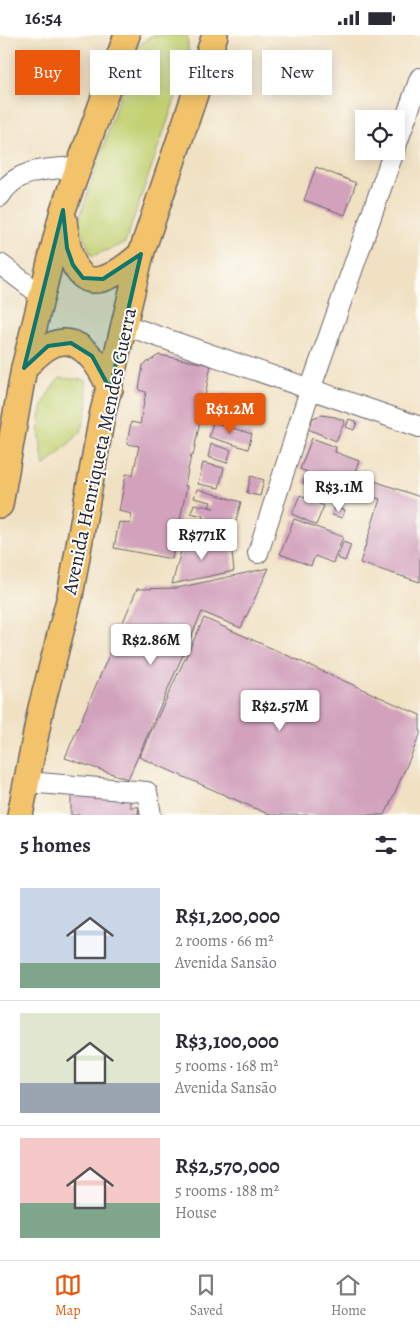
<!DOCTYPE html>
<meta charset="utf-8">
<style>
:root{--surface:#fff;--page:#f2f2f3;--text:#2b2b33;--muted:#7c7c81;--line:#e1e1e2;--accent:#ea580c}
body{margin:0;font-family:Alegreya,serif;background:var(--page);color:var(--text);height:100vh;display:flex;flex-direction:column;font-size:19px;white-space:nowrap}
*{box-sizing:border-box;margin:0}
p{font-size:16px;color:var(--muted)}
.icon{flex:none;width:28px;height:28px;fill:none;stroke:currentColor;stroke-width:2;stroke-linecap:round;stroke-linejoin:round}
.map{position:relative;height:780px;overflow:hidden}
.sheet{display:flex;flex-direction:column;background:var(--surface);flex:1}
.sheet>*{flex:none}
.banner{position:absolute;left:15px;top:15px;width:390px;height:45px;display:flex;gap:10px}
.tools{position:absolute;left:355px;top:75px;display:grid;gap:10px}
.tools a{display:grid;place-items:center;width:50px;height:50px;border-radius:0px;background:var(--surface);box-shadow:0 2px 12px #0003;font-size:25px}
.price{position:absolute;translate:-50% -42px;padding:0 11px;border-radius:5px;background:#fff;color:#222;font-size:16px;line-height:32px;filter:drop-shadow(0 1px 2px #0008)}
.price::after{content:'';position:absolute;left:50%;top:30px;width:15px;height:11px;margin-left:-8px;background:inherit;clip-path:polygon(0 0,100% 0,50% 100%)}
.price.current{background:var(--accent);color:#fff}
ul{padding:0;list-style:none}
li{display:flex;align-items:center;gap:15px;height:125px;padding:0 20px}
li+li{border-top:1px solid var(--line)}
li span{display:grid;place-items:center;flex:none;width:140px;height:100px;border-radius:0px;color:#555}
li>.icon{margin-inline-start:auto}
span .icon{width:60px;height:60px;fill:#fffc;stroke-width:1}
li b{font-size:21px}
h2{display:flex;justify-content:space-between;align-items:center;height:60px;padding:0 20px;font-size:21px}
.chip{padding:0 18px;border-radius:0px;background:var(--surface);box-shadow:0 2px 12px #0003;font-size:18px;line-height:45px}
.chip.current{background:var(--accent);color:#fff}
.status{display:flex;justify-content:space-between;align-items:center;height:35px;padding:0 25px;background:var(--surface);direction:ltr}
.status svg{height:14px;fill:currentColor}
.tabs{display:flex;justify-content:space-around;align-items:center;height:70px;border-top:1px solid var(--line);background:var(--surface);font-size:14px;color:var(--muted)}
.tabs a{display:grid;justify-items:center;gap:2px}
.tabs .current{color:var(--accent)}
.map>svg:first-child{display:block}
.green{fill:#c3d173;stroke:#727a57}
.building{fill:#d2a2bc}
.lines{fill:none;stroke-linecap:round;stroke-linejoin:round}
.minor-casing{stroke:#6a656b;stroke-width:22}
.major-casing{stroke:#6a656b;stroke-width:28}
.minor{stroke:#fff;stroke-width:20}
.major{stroke:#f2c36a;stroke-width:25}
.marked{fill:#0f766e;fill-opacity:0.2;stroke:#0f766e;stroke-width:4;stroke-linejoin:round}
.labels{text-anchor:middle;stroke-width:4;stroke-linejoin:round;paint-order:stroke}
.street-label{font-size:20px;fill:#22223b;stroke:#fdfcf7}
</style>
<div class="status"><b>16:54</b><svg viewBox="0 0 49 12"><path d="M0 12V9h3v3zM5 12V6h3v6zM10 12V3h3v9zM15 12V0h3v12zM26 1h20v11H26zM47 4h2v5h-2z"/></svg></div>
<div class="map">
<svg width="420" height="780" viewBox="0 0 420 780">
<rect width="100%" height="100%" fill="#fdfcf7"/>
<filter id="ink" filterUnits="userSpaceOnUse"><feTurbulence type="fractalNoise" baseFrequency=".02" numOctaves="2"/><feDisplacementMap in="SourceGraphic" scale="10" xChannelSelector="R" yChannelSelector="G"/><feConvolveMatrix kernelMatrix="1 2 1 2 8 2 1 2 1" color-interpolation-filters="sRGB"/></filter>
<filter id="wash" filterUnits="userSpaceOnUse"><feTurbulence type="fractalNoise" baseFrequency=".0096" numOctaves="4" result="noise"/><feDisplacementMap in="SourceGraphic" scale="20" xChannelSelector="R" yChannelSelector="G"/><feGaussianBlur stdDeviation="1.12" result="paint"/><feColorMatrix in="noise" values="0 0 0 0 0 0 0 0 0 0 0 0 0 0 0 0 0 1.4 0 .05"/><feComposite in="paint" operator="in"/></filter>
<g filter="url(#wash)">
<rect width="100%" height="100%" fill="#f0e1c3"/>
<g class="green">
<polygon points="152,0 187,0 189,24 125,208 92,221 78,188 135,14"/>
<path d="M60 343 85 345 88 369 81 397 44 432C38 396 34 371 60 343Z"/>
</g>
<g id="blocks">
<g class="building">
<polygon points="316,132 356,148 345,180 304,165"/>
<polygon points="159,320 211,330 193,421 191,420 185,451 187,451 172,524 114,513 119,487 130,489 132,479 119,476 126,439 133,440 139,411 127,409 131,387 140,389 146,357 139,355 143,330"/>
<polygon points="222,358 260,367 254,391 216,381"/>
<polygon points="321,380 335,382 345,386 336,406 308,394 313,383"/>
<polygon points="349,384 357,387 354,395 346,392"/>
<polygon points="213,387 252,399 248,414 209,402"/>
<polygon points="312,403 336,412 335,417 359,426 345,464 303,448 307,437 300,434"/>
<polygon points="211,409 231,415 227,428 208,422"/>
<polygon points="203,428 224,433 219,453 198,449"/>
<polygon points="251,441 264,445 260,461 247,458"/>
<polygon points="366,443 420,462 420,547 360,528 380,464 359,458"/>
<polygon points="197,454 241,467 231,504 199,495 203,481 191,478 194,469 214,473 209,472 211,467 194,463"/>
<polygon points="300,460 324,471 316,490 292,479"/>
<polygon points="335,472 345,475 342,483 332,480"/>
<polygon points="294,484 343,502 333,528 315,521 311,531 280,519"/>
<polygon points="185,502 232,517 234,536 172,549"/>
<polygon points="343,507 351,510 345,526 337,523"/>
<polygon points="269,533 241,593 202,577 128,744 65,723 137,554 177,553"/>
<polygon points="204,583 420,680 420,700 385,780 270,780 139,722"/>
<polygon points="71,757 130,759 130,772 139,772 138,780 71,780"/>
</g>
</g>
</g>
<g filter="url(#ink)">
<use href="#blocks" fill-opacity="0" stroke="#6a656b" stroke-width="1"/>
<g class="lines">
<g class="minor-casing">
<g id="minor">
<polyline points="396,111 420,43"/>
<path d="M0 161C16 133 49 134 79 132"/>
<polyline points="0,229 41,260"/>
<polyline points="125,290 420,392"/>
<polyline points="258,518 310,355 394,116"/>
<polyline points="27,747 147,757 151,780"/>
</g>
</g>
<g class="major-casing">
<g id="major">
<path d="M64 185C71 248 89 265 141 219"/>
<path d="M24 333C31 326 39 317 48 312 78 293 101 332 110 354"/>
<polyline points="0,470 24,333 63,175 127,0"/>
<polyline points="20,780 41,673 70,561 102,381 141,219 215,0"/>
</g>
</g>
<use href="#minor" class="minor"/>
<use href="#major" class="major"/>
</g>
</g>
<path class="marked" d="M63 175 67 213 73 230 83 243 103 244 141 219 110 354 92 321 71 308 48 311 24 333Z"/>
<g class="labels">
<g class="street-label">
<text transform="translate(99 416) rotate(-78)" y="7">Avenida Henriqueta Mendes Guerra</text>
</g>
</g>
</svg>
<div class="tools">
<a><svg class="icon" aria-label="locate" viewBox="0 0 24 24"><circle cx="12" cy="12" r="6"/><path d="M12 2v4M12 18v4M2 12h4M18 12h4"/></svg></a>
</div>
<b class="price current" style="left:230px;top:400px">R$1.2M</b>
<b class="price" style="left:339px;top:478px">R$3.1M</b>
<b class="price" style="left:202px;top:526px">R$771K</b>
<b class="price" style="left:151px;top:631px">R$2.86M</b>
<b class="price" style="left:280px;top:697px">R$2.57M</b>
<div class="banner">
<a class="chip current">Buy</a>
<a class="chip">Rent</a>
<a class="chip">Filters</a>
<a class="chip">New</a>
</div>
</div>
<section class="sheet">
<h2>5 homes<svg class="icon" aria-label="filters" viewBox="0 0 24 24"><path d="M4 7h16M4 17h16"/><circle cx="9" cy="7" r="2"/><circle cx="15" cy="17" r="2"/></svg></h2>
<ul>
<li><span style="background:linear-gradient(#c9d6e8 75%,#7fa58c 0)"><svg class="icon" aria-label="home" viewBox="0 0 24 24"><path d="M3 11l9-7 9 7M6 9v11h12V9"/></svg></span><div><b>R$1,200,000</b><p>2 rooms · 66 m²</p><p>Avenida Sansão</p></div></li>
<li><span style="background:linear-gradient(#dfe7d0 70%,#9aa5b1 0)"><svg class="icon" aria-label="home" viewBox="0 0 24 24"><path d="M3 11l9-7 9 7M6 9v11h12V9"/></svg></span><div><b>R$3,100,000</b><p>5 rooms · 168 m²</p><p>Avenida Sansão</p></div></li>
<li><span style="background:linear-gradient(#f6c9c9 65%,#7fa58c 0)"><svg class="icon" aria-label="home" viewBox="0 0 24 24"><path d="M3 11l9-7 9 7M6 9v11h12V9"/></svg></span><div><b>R$2,570,000</b><p>5 rooms · 188 m²</p><p>House</p></div></li>
</ul>
</section>
<nav class="tabs">
<a class="current"><svg class="icon" aria-label="map" viewBox="0 0 24 24"><path d="M3 6l6-2 6 2 6-2v14l-6 2-6-2-6 2zM9 4v14M15 6v14"/></svg>Map</a>
<a><svg class="icon" aria-label="saved" viewBox="0 0 24 24"><path d="M7 4h10v16l-5-4-5 4z"/></svg>Saved</a>
<a><svg class="icon" aria-label="home" viewBox="0 0 24 24"><path d="M3 11l9-7 9 7M6 9v11h12V9"/></svg>Home</a>
</nav>
